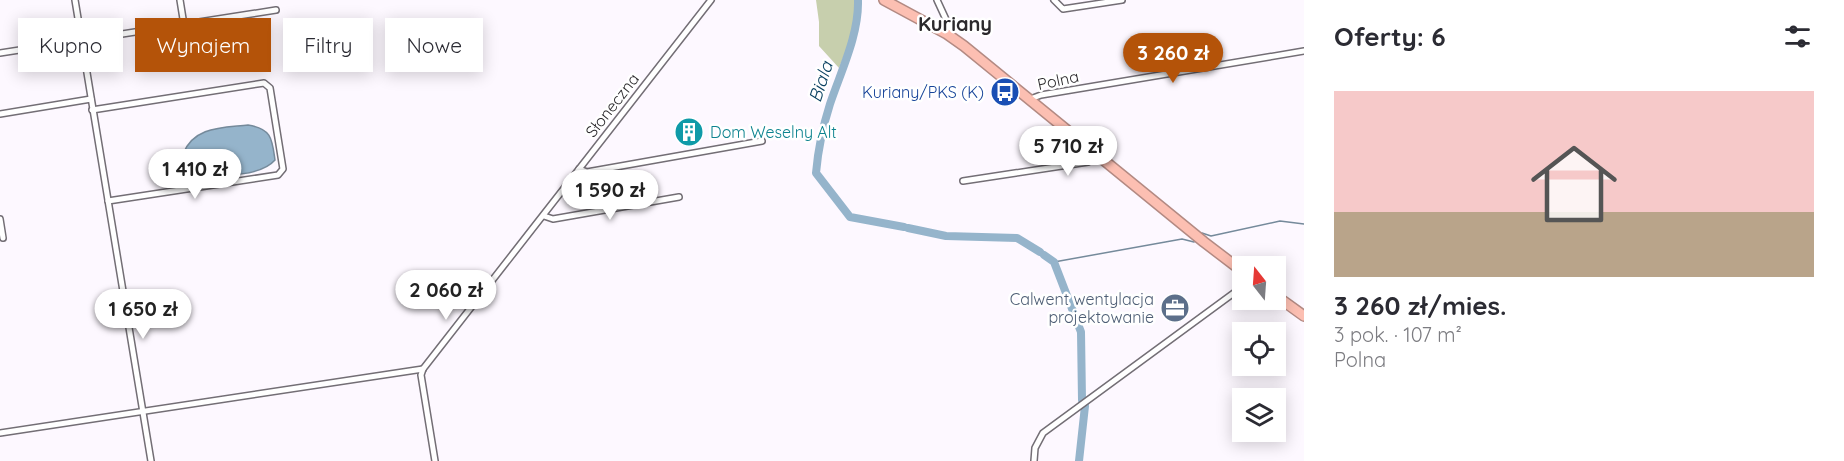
<!DOCTYPE html>
<html lang="pl">
<meta charset="utf-8">
<style>
:root{--surface:#fff;--page:#f2f2f3;--text:#2b2b33;--muted:#7c7c81;--accent:#b45309}
body{margin:0;font-family:Quicksand,sans-serif;background:var(--page);color:var(--text);height:100vh;display:flex;flex-direction:column;font-size:22px;white-space:nowrap}
*{box-sizing:border-box;margin:0}
p{font-size:20px;color:var(--muted)}
.icon{flex:none;width:33px;height:33px;fill:none;stroke:currentColor;stroke-width:2;stroke-linecap:round;stroke-linejoin:round}
.map{position:relative;flex:1;overflow:hidden}
.sheet{display:flex;flex-direction:column;background:var(--surface);width:540px}
.sheet>*{flex:none}
.banner{position:absolute;left:18px;top:18px;width:570px;height:54px;display:flex;gap:12px}
.needle{width:39px;rotate:343deg}
.fabs{position:absolute;left:1232px;top:256px;display:grid;gap:12px}
.fabs a{display:grid;place-items:center;width:54px;height:54px;border-radius:0px;background:var(--surface);box-shadow:0 3px 15px #0003;font-size:30px}
.price{position:absolute;translate:-50% -51px;padding:0 14px;border-radius:21px;background:#fff;color:#222;font-size:20px;line-height:39px;filter:drop-shadow(0 2px 3px #0008)}
.price::after{content:'';position:absolute;left:50%;top:36px;width:18px;height:14px;margin-left:-9px;background:inherit;clip-path:polygon(0 0,100% 0,50% 100%)}
.price.active{background:var(--accent);color:#fff}
ul{padding:0;list-style:none}
li{display:grid;align-content:center;gap:12px;height:318px;padding:0 30px}
li span{display:grid;place-items:center;height:186px;border-radius:0px;color:#555}
li>.icon{margin-inline-start:auto}
span .icon{width:108px;height:108px;fill:#fffc;stroke-width:1}
li b{font-size:26px}
h2{display:flex;justify-content:space-between;align-items:center;height:72px;padding:0 30px;font-size:26px}
.chip{padding:0 21px;border-radius:0px;background:var(--surface);box-shadow:0 3px 15px #0003;font-size:21px;line-height:54px}
.chip.active{background:var(--accent);color:#fff}
main{display:flex;flex:1;min-height:0}
.map>svg:first-child{display:block}
.forest{fill:#c7cfad}
.water{fill:#95b4cb;stroke:#758a9b;stroke-width:1.5}
.lines{fill:none;stroke-linecap:round;stroke-linejoin:round}
.stream{stroke:#758a9b;stroke-width:1.5}
.river{stroke:#95b4cb;stroke-width:8}
.street-casing{stroke:#736e75;stroke-width:8}
.highway-casing{stroke:#b38a83;stroke-width:12}
.street{stroke:#fff;stroke-width:5}
.highway{stroke:#fcbfb2;stroke-width:9}
.labels{text-anchor:middle;stroke-width:5;stroke-linejoin:round;paint-order:stroke}
.street-label{font-size:16px;fill:#2b292c;stroke:#fff}
.transit-label{font-size:16px;fill:#164399;stroke:#fff;text-anchor:end}
.culture-label{font-size:16px;fill:#0d838f;stroke:#fff;text-anchor:start}
.service-label{font-size:16px;fill:#4e5e75;stroke:#fff;text-anchor:end}
.water-label{font-size:18px;font-style:italic;fill:#0a4161;stroke:#fff}
.quarter-label{font-size:20px;font-weight:bold;fill:#2b292c;stroke:#fff}
</style>
<main>
<div class="map">
<svg width="1304" height="461" viewBox="0 0 1304 461">
<rect width="100%" height="100%" fill="#fdf8ff"/>
<path class="forest" d="M816 0H855C857 23 848 46 839 68L819 46V22Z"/>
<path class="water" d="M248 125C272 129 272 139 275 160 262 175 223 178 205 172 199 171 194 166 187 165L183 154C194 126 223 128 248 125Z"/>
<g class="lines">
<g class="stream">
<polyline points="1202,233 1211,236 1280,221 1304,224"/>
<polyline points="1054,262 1182,239 1194,242"/>
</g>
<g class="river">
<path d="M858 0C859 35 841 71 830 104 823 126 818 150 816 173L850 217 904 227"/>
<polyline points="908,228 946,236 1017,238 1040,252"/>
<polyline points="1044,255 1054,262 1081,332 1082,400"/>
<polyline points="1079,461 1085,406"/>
</g>
<g class="street-casing">
<g id="street">
<polyline points="75,0 151,461"/>
<polyline points="180,0 184,25"/>
<polyline points="937,0 949,26 947,34"/>
<polyline points="1054,0 1063,9 1122,0"/>
<polyline points="0,53 276,10"/>
<polyline points="1031,101 1033,98 1041,95 1304,51"/>
<polyline points="92,110 264,83 270,88 283,169 278,175 108,201"/>
<polyline points="0,114 91,99"/>
<polyline points="579,169 587,172 762,141"/>
<polyline points="963,181 1088,162 1097,155"/>
<polyline points="544,216 553,219 679,197"/>
<polyline points="0,219 3,238"/>
<polyline points="0,433 423,369"/>
<polyline points="435,461 421,375 423,369 711,0"/>
<polyline points="1034,461 1035,448 1043,433 1242,287"/>
</g>
</g>
<g class="highway-casing">
<g id="highway">
<polyline points="884,0 947,34 964,46 1204,242 1242,271"/>
<polyline points="1275,295 1304,316"/>
</g>
</g>
<use href="#street" class="street"/>
<use href="#highway" class="highway"/>
</g>
<defs>
<g id="bus-disc" transform="scale(1.5)"><circle r="9.5" fill="#1a4fb4" stroke="#fff"/><path d="M-5-6H5V4H4V6H2V4H-2V6H-4V4H-5ZM-3.5-4V0h7V-4ZM-3.5 1.2v1.5H-2V1.2ZM2 1.2v1.5H3.5V1.2Z" fill="#fff"/></g>
<g id="building-disc" transform="scale(1.5)"><circle r="9.5" fill="#0f9aa8" stroke="#fff"/><path d="M-4-6H4V6H1V3H-1V6H-4ZM-2.5-4.3h1.7v1.8h-1.7ZM.8-4.3h1.7v1.8H.8ZM-2.5-1h1.7V.8h-1.7ZM.8-1h1.7V.8H.8Z" fill="#fff"/></g>
<g id="office-disc" transform="scale(1.5)"><circle r="9.5" fill="#5c6f8a" stroke="#fff"/><path d="M-6-3h4V-5.5h4V-3h4V5H-6ZM-1-4.5V-3h2v-1.5ZM-6 0V1H6V0Z" fill="#fff"/></g>
</defs>
<g fill-rule="evenodd">
<use href="#bus-disc" x="1005" y="92"/>
<use href="#building-disc" x="689" y="132"/>
<use href="#office-disc" x="1175" y="308"/>
</g>
<g class="labels">
<g class="street-label">
<text transform="translate(1058 80) rotate(-12)" y="6">Polna</text>
<text transform="translate(612 105) rotate(-52)" y="6">Słoneczna</text>
</g>
<g class="transit-label">
<text x="984" y="98">Kuriany/PKS (K)</text>
</g>
<g class="culture-label">
<text x="710" y="138">Dom Weselny Alt</text>
</g>
<g class="service-label">
<text x="1154" y="305">Calwent wentylacja<tspan x="1154" dy="18">projektowanie</tspan></text>
</g>
<g class="water-label">
<text transform="translate(821 82) rotate(-72)" y="6">Biala</text>
</g>
<g class="quarter-label">
<text x="955" y="31">Kuriany</text>
</g>
</g>
</svg>
<div class="fabs">
<a><svg class="needle" viewBox="-14 -14 28 28"><path d="M0-13l5 13h-10z" fill="#e53935"/><path d="M0 13l5-13h-10z" fill="#7c7c81"/></svg></a>
<a><svg class="icon" aria-label="locate" viewBox="0 0 24 24"><circle cx="12" cy="12" r="6"/><path d="M12 2v4M12 18v4M2 12h4M18 12h4"/></svg></a>
<a><svg class="icon" aria-label="layers" viewBox="0 0 24 24"><path d="M12 4l9 5-9 5-9-5zM3 14l9 5 9-5"/></svg></a>
</div>
<b class="price active" style="left:1173px;top:84px">3 260 zł</b>
<b class="price" style="left:1068px;top:177px">5 710 zł</b>
<b class="price" style="left:195px;top:200px">1 410 zł</b>
<b class="price" style="left:610px;top:221px">1 590 zł</b>
<b class="price" style="left:446px;top:321px">2 060 zł</b>
<b class="price" style="left:143px;top:340px">1 650 zł</b>
<div class="banner">
<a class="chip">Kupno</a>
<a class="chip active">Wynajem</a>
<a class="chip">Filtry</a>
<a class="chip">Nowe</a>
</div>
</div>
<section class="sheet">
<h2>Oferty: 6<svg class="icon" aria-label="filters" viewBox="0 0 24 24"><path d="M4 7h16M4 17h16"/><circle cx="9" cy="7" r="2"/><circle cx="15" cy="17" r="2"/></svg></h2>
<ul>
<li><span style="background:linear-gradient(#f6c9c9 65%,#b9a48a 0)"><svg class="icon" aria-label="home" viewBox="0 0 24 24"><path d="M3 11l9-7 9 7M6 9v11h12V9"/></svg></span><div><b>3 260 zł/mies.</b><p>3 pok. · 107 m²</p><p>Polna</p></div></li>
</ul>
</section>
</main>
